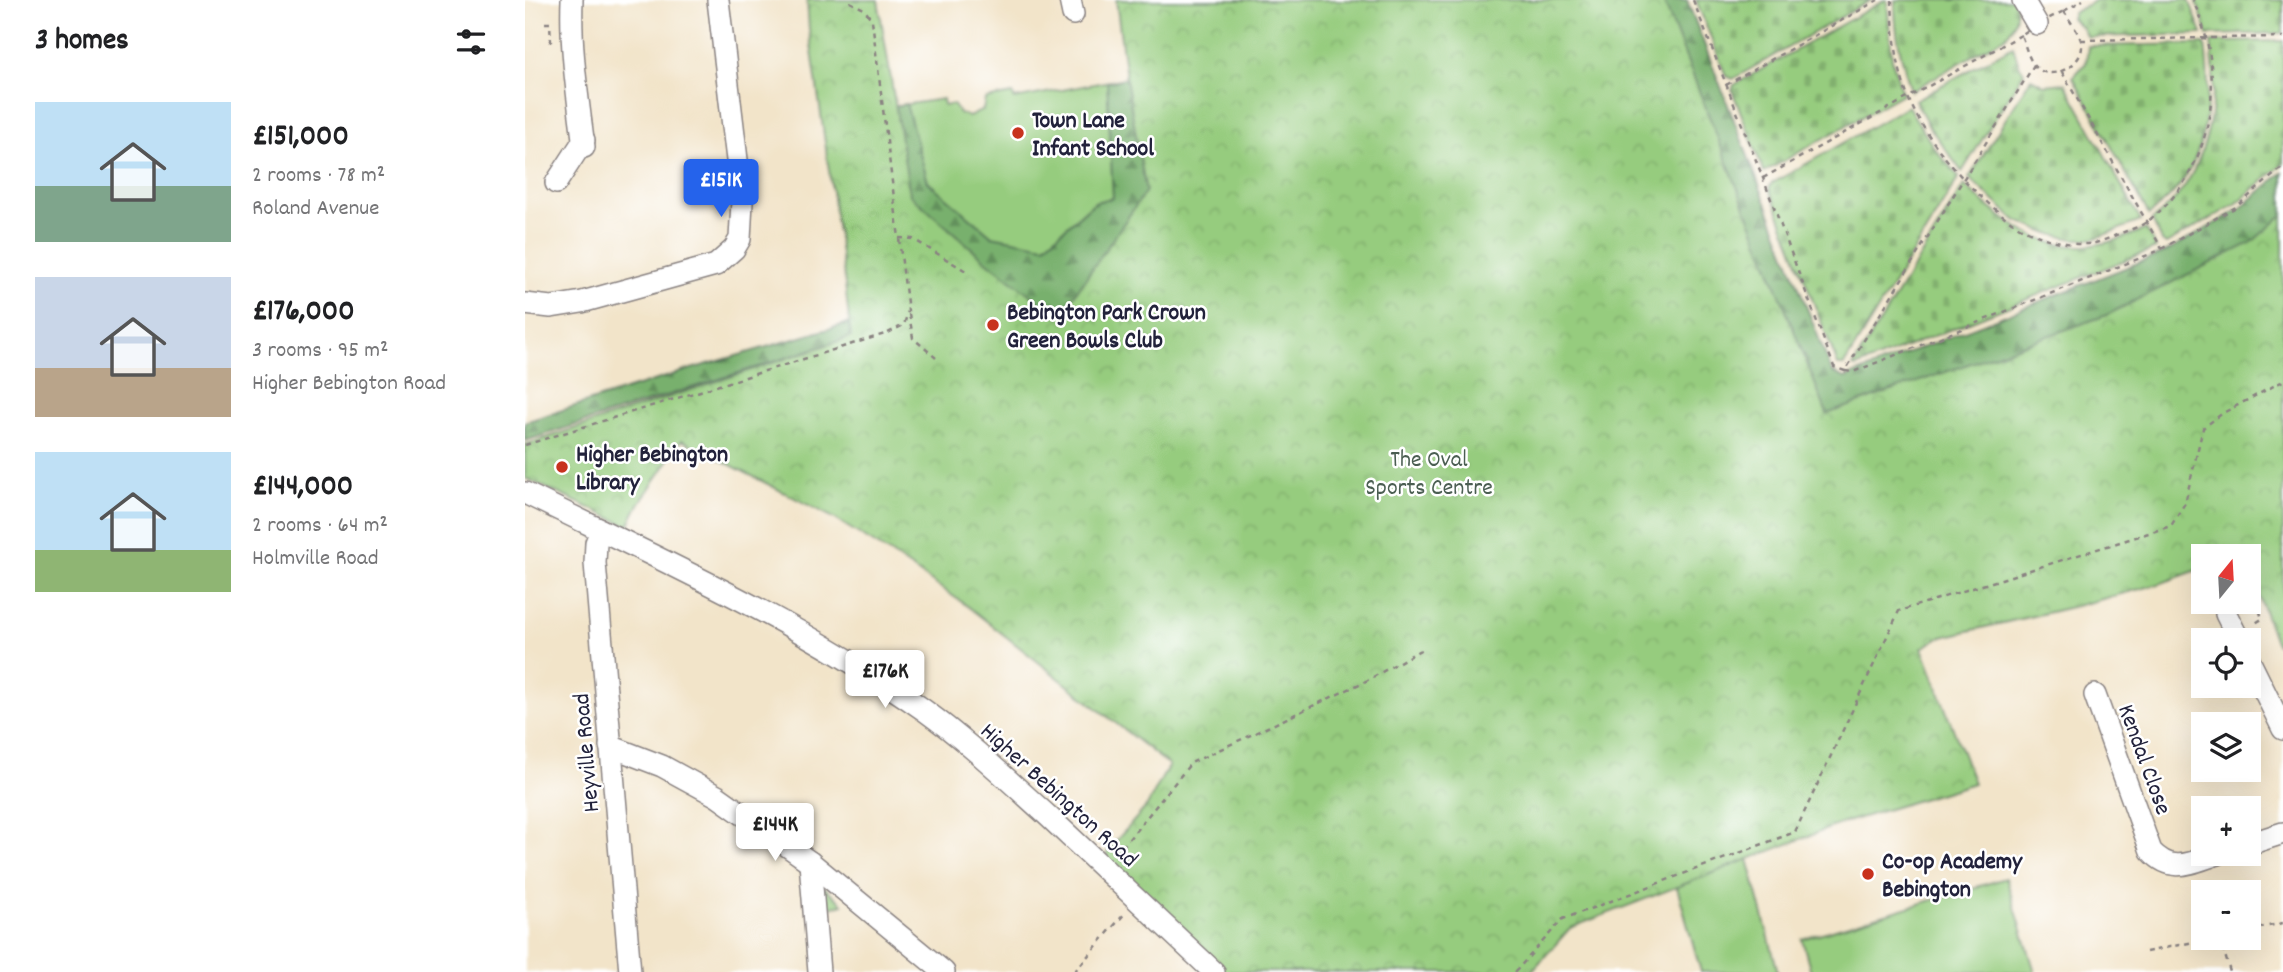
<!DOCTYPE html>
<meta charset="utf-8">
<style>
:root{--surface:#fff;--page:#f6f6f6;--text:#202124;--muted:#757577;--accent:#2563eb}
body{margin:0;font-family:Dekko,sans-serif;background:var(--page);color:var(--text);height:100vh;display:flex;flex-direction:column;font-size:26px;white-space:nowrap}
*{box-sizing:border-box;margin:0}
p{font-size:23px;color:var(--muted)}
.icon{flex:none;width:38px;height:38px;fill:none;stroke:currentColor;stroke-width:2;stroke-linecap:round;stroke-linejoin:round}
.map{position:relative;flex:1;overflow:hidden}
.side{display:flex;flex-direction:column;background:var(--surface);width:525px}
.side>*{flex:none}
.needle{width:46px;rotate:18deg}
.fabs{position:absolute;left:1666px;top:544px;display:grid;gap:14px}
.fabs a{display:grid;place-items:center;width:70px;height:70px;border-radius:0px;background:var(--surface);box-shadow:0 7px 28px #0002;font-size:35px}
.price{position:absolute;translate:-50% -60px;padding:0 16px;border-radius:7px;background:#fff;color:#222;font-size:23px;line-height:46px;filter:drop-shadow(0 2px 4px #0008)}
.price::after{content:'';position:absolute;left:50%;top:42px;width:21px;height:16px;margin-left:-10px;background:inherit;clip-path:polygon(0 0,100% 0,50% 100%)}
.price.on{background:var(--accent);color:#fff}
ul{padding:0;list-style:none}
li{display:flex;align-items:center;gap:21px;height:175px;padding:0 35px}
li span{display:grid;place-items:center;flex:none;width:196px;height:140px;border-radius:0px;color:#555}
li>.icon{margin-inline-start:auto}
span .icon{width:84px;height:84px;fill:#fffc;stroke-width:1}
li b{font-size:30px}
h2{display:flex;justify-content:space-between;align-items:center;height:84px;padding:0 35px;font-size:30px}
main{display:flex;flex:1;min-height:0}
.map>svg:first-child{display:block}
.grass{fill:#96cc7e;stroke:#5c775c;stroke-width:2}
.forest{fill:url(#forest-firs);stroke:#4d6954;stroke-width:2}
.cemetery{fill:url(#cemetery-stones);stroke:#5c775c;stroke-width:2}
.park{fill:url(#park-crowns);stroke:#5c775c;stroke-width:2}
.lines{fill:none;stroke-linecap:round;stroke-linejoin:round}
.minor-casing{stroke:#8a8382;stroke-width:24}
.path{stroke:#8a8382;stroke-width:2.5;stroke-dasharray:5 5;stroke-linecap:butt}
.minor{stroke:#fff;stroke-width:21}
.poi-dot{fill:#c8321e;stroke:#fff;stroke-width:2.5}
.labels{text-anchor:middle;stroke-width:5;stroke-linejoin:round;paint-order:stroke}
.poi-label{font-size:24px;font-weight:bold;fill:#22223b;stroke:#fff;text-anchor:start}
.park-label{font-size:24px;fill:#4b5e52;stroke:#fff}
.street-label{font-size:24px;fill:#22223b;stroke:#fff}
</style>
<main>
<section class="side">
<h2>3 homes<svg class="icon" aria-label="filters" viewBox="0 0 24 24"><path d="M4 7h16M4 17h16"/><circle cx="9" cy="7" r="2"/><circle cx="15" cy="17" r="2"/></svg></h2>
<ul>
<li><span style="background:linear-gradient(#bfe0f5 60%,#7fa58c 0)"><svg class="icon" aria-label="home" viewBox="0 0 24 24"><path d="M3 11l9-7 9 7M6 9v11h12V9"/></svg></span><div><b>£151,000</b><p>2 rooms · 78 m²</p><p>Roland Avenue</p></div></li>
<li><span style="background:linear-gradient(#c9d6e8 65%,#b9a48a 0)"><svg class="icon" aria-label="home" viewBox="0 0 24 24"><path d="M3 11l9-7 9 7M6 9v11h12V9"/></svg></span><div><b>£176,000</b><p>3 rooms · 95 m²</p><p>Higher Bebington Road</p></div></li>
<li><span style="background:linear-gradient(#bfe0f5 70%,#8fb573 0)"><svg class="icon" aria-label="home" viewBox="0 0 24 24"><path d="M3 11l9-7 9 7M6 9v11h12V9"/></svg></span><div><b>£144,000</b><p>2 rooms · 64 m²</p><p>Holmville Road</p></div></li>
</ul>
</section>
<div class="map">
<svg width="1758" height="972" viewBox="0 0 1758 972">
<defs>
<pattern id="forest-firs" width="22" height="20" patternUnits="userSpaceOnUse" patternTransform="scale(1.75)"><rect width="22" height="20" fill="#78b06d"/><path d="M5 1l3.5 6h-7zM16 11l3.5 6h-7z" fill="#628f5b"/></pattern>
<pattern id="cemetery-stones" width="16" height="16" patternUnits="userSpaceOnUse" patternTransform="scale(1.75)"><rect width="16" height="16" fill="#96cc7e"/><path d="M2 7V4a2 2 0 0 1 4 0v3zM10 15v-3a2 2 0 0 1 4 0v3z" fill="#81af6e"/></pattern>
<pattern id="park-crowns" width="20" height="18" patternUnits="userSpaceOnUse" patternTransform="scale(1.75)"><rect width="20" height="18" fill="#96cc7e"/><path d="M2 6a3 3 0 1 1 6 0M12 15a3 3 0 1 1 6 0" fill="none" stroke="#81af6e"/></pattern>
</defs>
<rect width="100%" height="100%" fill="#fff"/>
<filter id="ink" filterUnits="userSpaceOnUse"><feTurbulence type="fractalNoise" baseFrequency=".0143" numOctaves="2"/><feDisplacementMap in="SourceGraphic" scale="14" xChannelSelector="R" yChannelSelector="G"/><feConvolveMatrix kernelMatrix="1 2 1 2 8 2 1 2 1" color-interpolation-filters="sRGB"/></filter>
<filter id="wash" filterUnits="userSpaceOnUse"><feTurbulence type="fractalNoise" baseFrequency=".00686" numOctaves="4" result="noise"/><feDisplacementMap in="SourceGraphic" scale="28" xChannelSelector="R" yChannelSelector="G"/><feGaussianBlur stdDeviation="1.57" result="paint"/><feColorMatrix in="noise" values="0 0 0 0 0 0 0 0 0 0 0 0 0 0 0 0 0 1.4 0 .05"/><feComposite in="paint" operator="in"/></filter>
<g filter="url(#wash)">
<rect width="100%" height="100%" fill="#f2e4c9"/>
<g class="grass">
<polygon points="601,78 621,191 570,202 520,246 459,260 385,195 370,106 418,99 419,106 428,104 434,113 444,117 458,110 460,99 488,94 489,99"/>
<polygon points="1223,859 1253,972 1176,972 1152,887"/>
<polygon points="1481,878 1510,972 1286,972 1277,939"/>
<polygon points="298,886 318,904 300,909"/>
</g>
<g class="forest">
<polygon points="1138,0 1162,0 1307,372 1320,378 1643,251 1716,208 1758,172 1758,215 1726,243 1582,315 1302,414"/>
<polygon points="601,78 621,191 534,318 460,260 385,195 370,106 381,104 403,182 467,236 520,246 570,202 588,198 582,82"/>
<polygon points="324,323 326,337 0,441 0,422 166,369"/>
</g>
<g class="cemetery">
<polygon points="1171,0 1346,0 1208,79 1201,76"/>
<polygon points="1360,0 1362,0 1367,59 1377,94 1239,172 1207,90 1209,85"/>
<path d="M1370 0H1489C1494 15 1490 26 1480 37L1386 91C1377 61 1369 32 1370 0Z"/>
<polygon points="1571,0 1664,0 1677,34 1562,37 1557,28 1546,18 1548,13"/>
<polygon points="1671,0 1758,0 1758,33 1683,35"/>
<path d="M1758 41V164L1711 204 1641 244 1637 241 1627 220C1683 179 1694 107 1686 42Z"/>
<path d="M1680 44C1686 93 1684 154 1648 193 1641 201 1632 208 1624 215L1548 77 1561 63 1563 46Z"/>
<polygon points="1488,46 1494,65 1499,72 1437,172 1405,128 1390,100"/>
<polygon points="1506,78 1519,85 1540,83 1616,221 1568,239 1548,239 1521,233 1490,220 1444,178"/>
<polygon points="1383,106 1409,148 1434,177 1319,365 1313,365 1244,188 1246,184"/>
<path d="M1439 185C1500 241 1540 265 1621 229L1631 248 1331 367 1328 366Z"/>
</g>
<polygon class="park" points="282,0 353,0 385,195 460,260 534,317 621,191 601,78 591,0 1138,0 1302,414 1582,315 1726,243 1758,215 1758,651 1750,642 1724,568 1724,556 1720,556 1718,552 1708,556 1678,556 1678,568 1634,584 1547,607 1413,638 1397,648 1449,783 1315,824 1045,928 1006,972 689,972 580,869 583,850 622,806 644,765 441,605 366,554 307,517 157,440 114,504 103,526 0,478 0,445 326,337 319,276 284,30"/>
</g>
<g filter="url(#ink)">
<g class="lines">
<g class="minor-casing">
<g id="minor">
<path d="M47 0C45 49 53 98 59 147"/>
<polyline points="545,0 548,14"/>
<polyline points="1498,0 1512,24"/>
<polyline points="31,183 59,140"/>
<polyline points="0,304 26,307 57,302 191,265 209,249 215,239 217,202 193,0"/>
<path d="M0 493C136 560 275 622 399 710 443 742 483 780 523 816 579 868 634 920 689 972"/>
<polyline points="76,530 71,543 70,563 105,972"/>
<polyline points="1701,614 1714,640"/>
<polyline points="1724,660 1758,729"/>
<path d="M1570 695 1626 851C1648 875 1667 862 1693 854"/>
<polyline points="85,746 137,766 192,796 285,862 419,972"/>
<polyline points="1724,844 1758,833"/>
<polyline points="285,862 294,972"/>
</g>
</g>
<g class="path">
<polyline points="1168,0 1238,178 1309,367 1320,371 1509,65"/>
<path d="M1367 0C1368 29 1371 61 1380 89 1395 135 1445 192 1484 220 1505 236 1543 248 1570 243 1579 241 1590 235 1599 232 1607 229 1617 226 1623 221 1671 185 1691 124 1686 66 1684 43 1677 21 1668 0"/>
<path d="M1539 11C1544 21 1556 34 1557 45 1558 66 1524 84 1509 65 1503 58 1500 44 1496 35L1512 24Z"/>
<polyline points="1539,11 1558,0"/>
<polyline points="20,23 25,23 26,43 29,43"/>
<polyline points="1556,40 1758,37"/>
<polyline points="1537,72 1637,249"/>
<polyline points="1201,85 1353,0"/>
<polyline points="1238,178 1496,35"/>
<polyline points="374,238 388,239 441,271"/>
<polyline points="384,314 388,338 411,358"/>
<polyline points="1320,371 1328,372 1633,251 1711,207 1758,167"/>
<polyline points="0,445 363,333 379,325 383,311 347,20 339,9 321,0"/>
<polyline points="1718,552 1719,556"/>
<polyline points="1724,572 1737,619 1729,624"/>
<polyline points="591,855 666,763 841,681 897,649"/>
<polyline points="1724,930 1758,923"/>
<polyline points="1695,938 1705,972"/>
<polyline points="1621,952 1687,938"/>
<polyline points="549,972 601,912"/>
<polyline points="990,972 1038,919 1270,832 1374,611 1646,526 1660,503 1678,428 1698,413 1758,381"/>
</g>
<use href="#minor" class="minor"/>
</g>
</g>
<g class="poi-dot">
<circle cx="493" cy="133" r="7"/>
<circle cx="468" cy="325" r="7"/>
<circle cx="37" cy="467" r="7"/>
<circle cx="1343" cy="874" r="7"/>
</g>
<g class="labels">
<g class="poi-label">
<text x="507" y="127">Town Lane<tspan x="507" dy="28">Infant School</tspan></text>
<text x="482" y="319">Bebington Park Crown<tspan x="482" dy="28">Green Bowls Club</tspan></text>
<text x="51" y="461">Higher Bebington<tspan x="51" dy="28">Library</tspan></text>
<text x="1357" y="868">Co-op Academy<tspan x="1357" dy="28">Bebington</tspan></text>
</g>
<g class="park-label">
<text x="904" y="466">The Oval<tspan x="904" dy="28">Sports Centre</tspan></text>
</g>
<g class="street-label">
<text transform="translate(60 753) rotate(-95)" y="8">Heyville Road</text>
<text transform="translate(1621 759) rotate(70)" y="8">Kendal Close</text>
<text transform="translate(535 794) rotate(42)" y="8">Higher Bebington Road</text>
</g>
</g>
</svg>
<div class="fabs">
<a><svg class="needle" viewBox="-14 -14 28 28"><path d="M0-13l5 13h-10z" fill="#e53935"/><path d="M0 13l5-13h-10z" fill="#757577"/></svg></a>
<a><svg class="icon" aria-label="locate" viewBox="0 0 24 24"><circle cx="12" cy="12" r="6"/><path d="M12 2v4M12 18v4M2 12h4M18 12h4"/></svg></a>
<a><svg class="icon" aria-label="layers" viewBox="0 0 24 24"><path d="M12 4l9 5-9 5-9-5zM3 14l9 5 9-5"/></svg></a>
<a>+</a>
<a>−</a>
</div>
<b class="price on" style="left:196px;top:219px">£151K</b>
<b class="price" style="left:360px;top:710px">£176K</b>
<b class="price" style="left:250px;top:863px">£144K</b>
</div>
</main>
